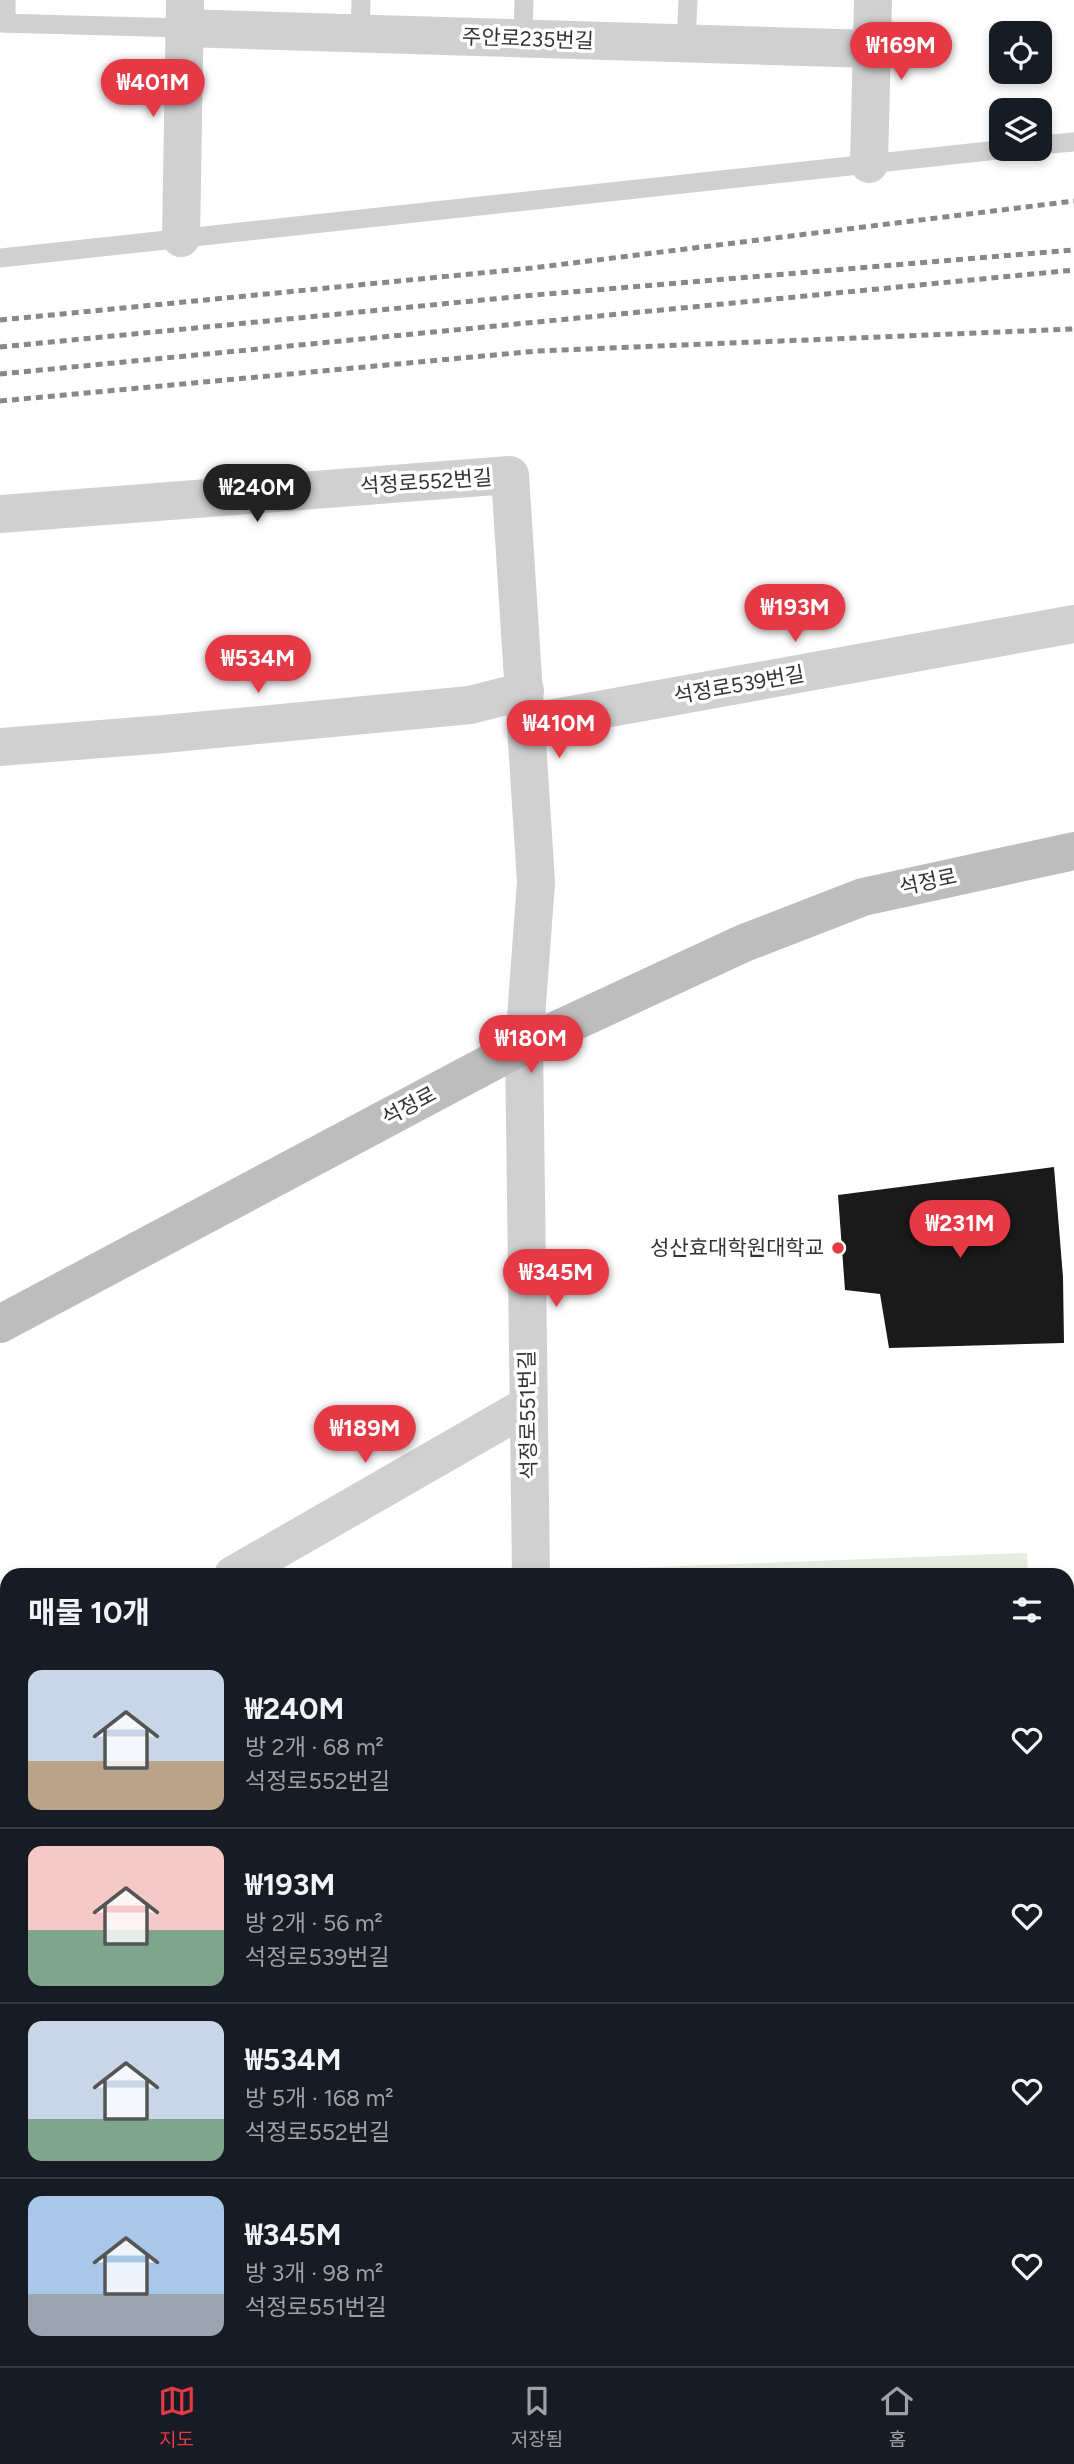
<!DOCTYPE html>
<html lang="ko">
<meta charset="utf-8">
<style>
:root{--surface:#171b24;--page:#242831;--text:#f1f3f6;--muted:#9ea1a6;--line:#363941;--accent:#e63946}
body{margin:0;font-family:Figtree,"Noto Sans KR",sans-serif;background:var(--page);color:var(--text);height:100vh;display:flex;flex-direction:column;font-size:26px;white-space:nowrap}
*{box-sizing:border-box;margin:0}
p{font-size:23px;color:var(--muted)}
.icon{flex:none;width:38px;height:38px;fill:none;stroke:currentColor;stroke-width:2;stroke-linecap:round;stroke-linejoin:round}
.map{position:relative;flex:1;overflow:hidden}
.sheet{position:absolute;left:0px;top:1568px;width:1074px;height:798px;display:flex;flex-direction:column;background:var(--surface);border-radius:21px 21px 0 0;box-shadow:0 4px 10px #0003}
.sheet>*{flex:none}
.buttons{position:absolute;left:989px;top:21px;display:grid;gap:14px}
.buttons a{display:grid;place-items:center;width:63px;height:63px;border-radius:14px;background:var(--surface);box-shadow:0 4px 10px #0003;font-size:35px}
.price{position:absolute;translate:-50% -60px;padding:0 16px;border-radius:24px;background:var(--accent);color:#fff;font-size:23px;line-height:46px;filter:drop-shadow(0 2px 4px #0008)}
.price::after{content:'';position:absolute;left:50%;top:42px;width:21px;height:16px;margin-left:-10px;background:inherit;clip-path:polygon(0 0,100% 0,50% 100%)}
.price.active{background:#222;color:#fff}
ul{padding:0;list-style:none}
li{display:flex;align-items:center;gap:21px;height:175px;padding:0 28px}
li+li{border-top:2px solid var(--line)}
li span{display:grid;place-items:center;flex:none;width:196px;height:140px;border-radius:14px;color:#555}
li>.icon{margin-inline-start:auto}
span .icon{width:84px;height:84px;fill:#fffc;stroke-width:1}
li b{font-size:30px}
h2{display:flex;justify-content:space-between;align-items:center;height:84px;padding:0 28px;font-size:30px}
.menu{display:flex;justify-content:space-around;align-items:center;height:98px;border-top:2px solid var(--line);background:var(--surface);font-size:19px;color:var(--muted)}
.menu a{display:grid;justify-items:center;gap:4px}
.menu .active{color:var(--accent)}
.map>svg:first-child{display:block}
.green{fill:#e6ecdf}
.building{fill:#1a1a1a}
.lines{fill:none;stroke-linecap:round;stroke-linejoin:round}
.service{stroke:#d0d0d0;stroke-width:19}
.minor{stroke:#d0d0d0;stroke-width:38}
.secondary{stroke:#bdbdbd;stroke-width:38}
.rail{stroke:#888;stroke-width:5;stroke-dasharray:7 5;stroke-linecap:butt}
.poi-dot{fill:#e63946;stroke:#fff;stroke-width:2.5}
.labels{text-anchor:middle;stroke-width:7;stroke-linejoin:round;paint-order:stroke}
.street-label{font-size:21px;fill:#333;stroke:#fff}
.poi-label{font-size:21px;fill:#333;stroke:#fff;text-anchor:end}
</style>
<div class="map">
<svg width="1074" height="2366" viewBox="0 0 1074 2366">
<rect width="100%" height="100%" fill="#fff"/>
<g class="green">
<polygon points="1027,1553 1028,1575 601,1575 601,1569"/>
<polygon points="1074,2153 1074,2366 966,2366 970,2359 1068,2359 1068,2166"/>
</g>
<polygon class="building" points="1054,1167 1063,1277 1064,1343 889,1348 880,1294 845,1290 838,1195"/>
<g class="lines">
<g class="service">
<polyline points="0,23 184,28"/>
<polyline points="6,23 6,0"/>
<polyline points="360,33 361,0"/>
<polyline points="523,38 524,0"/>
<polyline points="686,43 688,0"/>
<polyline points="1040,145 1074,142"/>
<polyline points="0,258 1007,149"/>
</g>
<g class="minor">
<polyline points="184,28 872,49"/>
<polyline points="869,164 873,0"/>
<polyline points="181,238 185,0"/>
<polyline points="0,514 510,475 536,882 524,1045 531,1575"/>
<polyline points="527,723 1074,624"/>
<polyline points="0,747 164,734 470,705 525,691"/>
<polyline points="233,1575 527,1406"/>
<polyline points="0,1709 7,1705"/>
<polyline points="0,1752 7,1765"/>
<polyline points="0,2041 7,2035"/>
<polyline points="1068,2087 1074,2087"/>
<polyline points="0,2242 7,2245"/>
<polyline points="271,2359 288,2366"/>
<polyline points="547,2359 547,2366"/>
<polyline points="178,2366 181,2359"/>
</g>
<polyline class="secondary" points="0,1324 524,1045 744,943 863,897 1074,851"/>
<g class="rail">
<polyline points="0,320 532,268 1074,201"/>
<polyline points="0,347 534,295 1074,250"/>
<polyline points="0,374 1074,270"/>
<polyline points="0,401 537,351 1074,329"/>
</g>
</g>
<circle class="poi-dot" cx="838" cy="1248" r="7"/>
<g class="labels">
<g class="street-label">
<text transform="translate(528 39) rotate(2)" y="7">주안로235번길</text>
<text transform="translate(426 482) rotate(-4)" y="7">석정로552번길</text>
<text transform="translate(739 685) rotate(-10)" y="7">석정로539번길</text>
<text transform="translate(928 882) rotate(-12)" y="7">석정로</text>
<text transform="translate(409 1106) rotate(-28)" y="7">석정로</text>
<text transform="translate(528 1415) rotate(-91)" y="7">석정로551번길</text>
</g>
<g class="poi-label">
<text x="824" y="1255">성산효대학원대학교</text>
</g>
</g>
</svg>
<div class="buttons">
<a><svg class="icon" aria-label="locate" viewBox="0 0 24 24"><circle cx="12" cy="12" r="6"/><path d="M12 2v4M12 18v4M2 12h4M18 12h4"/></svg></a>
<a><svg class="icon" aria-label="layers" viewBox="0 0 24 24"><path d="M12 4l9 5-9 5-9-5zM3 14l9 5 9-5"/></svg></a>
</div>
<b class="price" style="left:901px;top:82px">₩169M</b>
<b class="price" style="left:153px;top:119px">₩401M</b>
<b class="price active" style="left:257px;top:524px">₩240M</b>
<b class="price" style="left:795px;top:644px">₩193M</b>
<b class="price" style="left:258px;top:695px">₩534M</b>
<b class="price" style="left:559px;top:760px">₩410M</b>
<b class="price" style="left:531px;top:1075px">₩180M</b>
<b class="price" style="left:960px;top:1260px">₩231M</b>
<b class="price" style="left:556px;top:1309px">₩345M</b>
<b class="price" style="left:365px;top:1465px">₩189M</b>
<section class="sheet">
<h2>매물 10개<svg class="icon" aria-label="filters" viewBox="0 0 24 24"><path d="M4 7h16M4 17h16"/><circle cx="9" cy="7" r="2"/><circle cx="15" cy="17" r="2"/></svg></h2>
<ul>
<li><span style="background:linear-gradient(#c9d6e8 65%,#b9a48a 0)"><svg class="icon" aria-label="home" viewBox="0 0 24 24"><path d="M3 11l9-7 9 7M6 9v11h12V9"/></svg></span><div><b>₩240M</b><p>방 2개 · 68 m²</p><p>석정로552번길</p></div><svg class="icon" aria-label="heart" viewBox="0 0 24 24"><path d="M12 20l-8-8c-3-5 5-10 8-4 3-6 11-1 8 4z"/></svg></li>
<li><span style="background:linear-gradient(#f6c9c9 60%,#7fa58c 0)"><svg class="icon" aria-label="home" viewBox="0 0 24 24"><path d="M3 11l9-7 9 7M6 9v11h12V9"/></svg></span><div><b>₩193M</b><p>방 2개 · 56 m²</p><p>석정로539번길</p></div><svg class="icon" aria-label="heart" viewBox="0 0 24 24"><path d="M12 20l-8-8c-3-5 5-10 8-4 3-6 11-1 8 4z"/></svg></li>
<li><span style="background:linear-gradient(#c9d6e8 70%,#7fa58c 0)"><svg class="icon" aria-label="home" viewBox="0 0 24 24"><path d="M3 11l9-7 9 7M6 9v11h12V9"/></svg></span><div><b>₩534M</b><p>방 5개 · 168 m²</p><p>석정로552번길</p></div><svg class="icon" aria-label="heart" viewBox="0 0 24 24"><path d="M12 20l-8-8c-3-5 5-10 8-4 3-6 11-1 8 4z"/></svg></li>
<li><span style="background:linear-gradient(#a9c7e8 70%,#9aa5b1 0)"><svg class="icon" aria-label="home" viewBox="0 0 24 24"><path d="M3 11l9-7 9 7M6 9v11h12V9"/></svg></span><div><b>₩345M</b><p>방 3개 · 98 m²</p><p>석정로551번길</p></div><svg class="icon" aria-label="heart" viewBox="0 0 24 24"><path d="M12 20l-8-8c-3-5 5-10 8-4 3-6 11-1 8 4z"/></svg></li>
</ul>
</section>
</div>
<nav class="menu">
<a class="active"><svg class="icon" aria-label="map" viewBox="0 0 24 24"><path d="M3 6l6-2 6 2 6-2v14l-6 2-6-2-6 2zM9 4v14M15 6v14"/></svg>지도</a>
<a><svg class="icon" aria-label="saved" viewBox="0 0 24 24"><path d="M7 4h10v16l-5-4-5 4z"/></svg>저장됨</a>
<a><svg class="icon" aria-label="home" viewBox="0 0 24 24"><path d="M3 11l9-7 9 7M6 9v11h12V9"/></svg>홈</a>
</nav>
